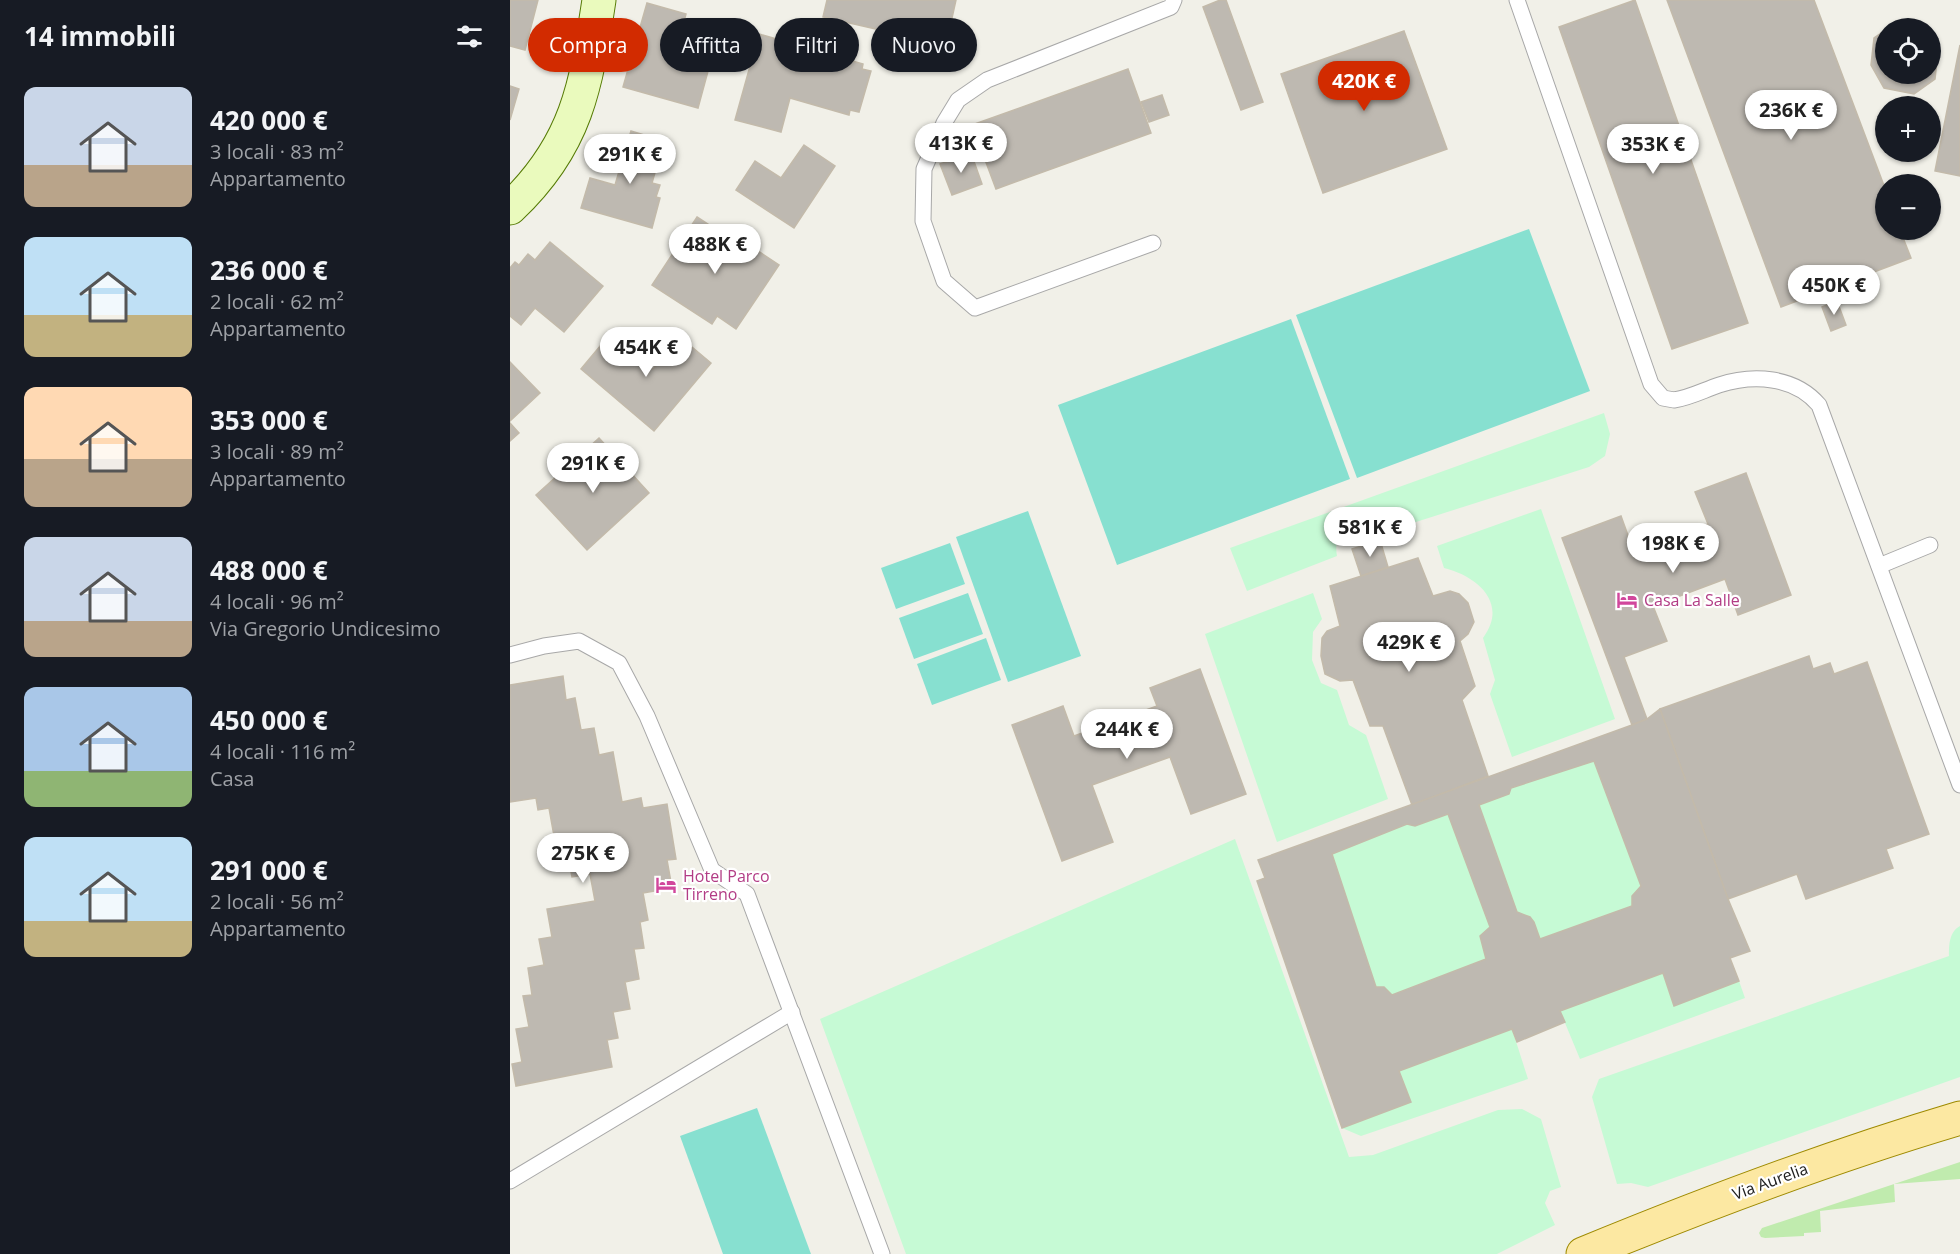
<!DOCTYPE html>
<html lang="it">
<meta charset="utf-8">
<style>
:root{--surface:#171b24;--page:#242831;--text:#f1f3f6;--muted:#9ea1a6;--accent:#d22b00}
body{margin:0;font-family:"Open Sans",sans-serif;background:var(--page);color:var(--text);height:100vh;display:flex;flex-direction:column;font-size:22px;white-space:nowrap}
*{box-sizing:border-box;margin:0}
p{font-size:20px;color:var(--muted)}
.icon{flex:none;width:33px;height:33px;fill:none;stroke:currentColor;stroke-width:2;stroke-linecap:round;stroke-linejoin:round}
.map{position:relative;flex:1;overflow:hidden}
.details{display:flex;flex-direction:column;background:var(--surface);width:510px}
.details>*{flex:none}
.guide{position:absolute;left:18px;top:18px;width:570px;height:54px;display:flex;gap:12px}
.fabs{position:absolute;left:1365px;top:18px;display:grid;gap:12px}
.fabs a{display:grid;place-items:center;width:66px;height:66px;border-radius:50%;background:var(--surface);box-shadow:0 2px 4px #0004;font-size:30px}
.price{position:absolute;translate:-50% -51px;padding:0 14px;border-radius:21px;background:#fff;color:#222;font-size:20px;line-height:39px;filter:drop-shadow(0 2px 3px #0008)}
.price::after{content:'';position:absolute;left:50%;top:36px;width:18px;height:14px;margin-left:-9px;background:inherit;clip-path:polygon(0 0,100% 0,50% 100%)}
.price.selected{background:var(--accent);color:#fff}
ul{padding:0;list-style:none}
li{display:flex;align-items:center;gap:18px;height:150px;padding:0 24px}
li span{display:grid;place-items:center;flex:none;width:168px;height:120px;border-radius:12px;color:#555}
li>.icon{margin-inline-start:auto}
span .icon{width:72px;height:72px;fill:#fffc;stroke-width:1}
li b{font-size:26px}
h2{display:flex;justify-content:space-between;align-items:center;height:72px;padding:0 24px;font-size:26px}
.pill{padding:0 21px;border-radius:27px;background:var(--surface);box-shadow:0 2px 4px #0004;font-size:21px;line-height:54px}
.pill.selected{background:var(--accent);color:#fff}
main{display:flex;flex:1;min-height:0}
.map>svg:first-child{display:block}
.grass{fill:#c0ebae}
.park{fill:#c6fad5}
.pitch{fill:#87e0d0}
.building{fill:#beb9b1;stroke:#c3baaa;stroke-width:1.5;fill-rule:evenodd}
.lines{fill:none;stroke-linecap:round;stroke-linejoin:round}
.lane-casing{stroke:#a8a8a8;stroke-width:17}
.secondary-casing{stroke:#567b05;stroke-width:35}
.primary-casing{stroke:#9e8a00;stroke-width:35}
.lane{stroke:#fff;stroke-width:15}
.secondary{stroke:#eafabd;stroke-width:33}
.primary{stroke:#fce8a2;stroke-width:33}
.labels{text-anchor:middle;stroke-width:4.5;stroke-linejoin:round;paint-order:stroke}
.hotel-label{font-size:16px;fill:#b23c85;stroke:#fff;text-anchor:start}
.street-label{font-size:16px;fill:#212121;stroke:#fff}
</style>
<main>
<section class="details">
<h2>14 immobili<svg class="icon" aria-label="filters" viewBox="0 0 24 24"><path d="M4 7h16M4 17h16"/><circle cx="9" cy="7" r="2"/><circle cx="15" cy="17" r="2"/></svg></h2>
<ul>
<li><span style="background:linear-gradient(#c9d6e8 65%,#b9a48a 0)"><svg class="icon" aria-label="home" viewBox="0 0 24 24"><path d="M3 11l9-7 9 7M6 9v11h12V9"/></svg></span><div><b>420 000 €</b><p>3 locali · 83 m²</p><p>Appartamento</p></div></li>
<li><span style="background:linear-gradient(#bfe0f5 65%,#c2b280 0)"><svg class="icon" aria-label="home" viewBox="0 0 24 24"><path d="M3 11l9-7 9 7M6 9v11h12V9"/></svg></span><div><b>236 000 €</b><p>2 locali · 62 m²</p><p>Appartamento</p></div></li>
<li><span style="background:linear-gradient(#ffd9b3 60%,#b9a48a 0)"><svg class="icon" aria-label="home" viewBox="0 0 24 24"><path d="M3 11l9-7 9 7M6 9v11h12V9"/></svg></span><div><b>353 000 €</b><p>3 locali · 89 m²</p><p>Appartamento</p></div></li>
<li><span style="background:linear-gradient(#c9d6e8 70%,#b9a48a 0)"><svg class="icon" aria-label="home" viewBox="0 0 24 24"><path d="M3 11l9-7 9 7M6 9v11h12V9"/></svg></span><div><b>488 000 €</b><p>4 locali · 96 m²</p><p>Via Gregorio Undicesimo</p></div></li>
<li><span style="background:linear-gradient(#a9c7e8 70%,#8fb573 0)"><svg class="icon" aria-label="home" viewBox="0 0 24 24"><path d="M3 11l9-7 9 7M6 9v11h12V9"/></svg></span><div><b>450 000 €</b><p>4 locali · 116 m²</p><p>Casa</p></div></li>
<li><span style="background:linear-gradient(#bfe0f5 70%,#c2b280 0)"><svg class="icon" aria-label="home" viewBox="0 0 24 24"><path d="M3 11l9-7 9 7M6 9v11h12V9"/></svg></span><div><b>291 000 €</b><p>2 locali · 56 m²</p><p>Appartamento</p></div></li>
</ul>
</section>
<div class="map">
<svg width="1450" height="1254" viewBox="0 0 1450 1254">
<rect width="100%" height="100%" fill="#f1f0e8"/>
<polygon class="grass" points="1450,1162 1450,1179 1384,1184 1385,1202 1310,1211 1311,1232 1294,1233 1294,1236 1255,1238 1251,1237 1249,1233 1252,1228"/>
<g class="park">
<path d="M1094 413 1100 434 1095 456 1079 467 887 528C882 525 876 521 871 519 845 509 822 531 827 556L737 591 720 548Z"/>
<path d="M1031 509 1105 719 1002 757 980 694 985 680 973 638C999 603 967 576 934 568L927 546Z"/>
<polygon points="803,593 812,619 803,632 802,660 811,683 827,690 839,725 856,735 878,799 767,842 695,634"/>
<path d="M1084 761 1131 886 1122 896V906L1030 939C1025 924 1023 917 1007 912L969 805 998 794 1001 788Z"/>
<polygon points="938,814 980,927 970,936 976,959 882,995 874,987 866,987 822,854 897,824 905,826"/>
<polygon points="725,839 839,1157 863,1155 988,1110 1012,1109 1031,1119 1051,1187 1040,1191 1035,1203 1045,1225 987,1254 396,1254 310,1019"/>
<path d="M1450 926V1077L1138 1187 1121 1183 1107 1184 1082 1097 1089 1079 1439 956C1439 945 1439 932 1450 926Z"/>
<polygon points="1153,973 1164,1006 1229,981 1235,998 1070,1059 1050,1011"/>
<polygon points="1002,1029 1018,1079 851,1136 832,1128 901,1102 889,1071"/>
</g>
<g class="pitch">
<polygon points="1019,229 1080,391 847,478 786,315"/>
<polygon points="781,319 840,479 607,565 548,405"/>
<polygon points="518,511 571,656 498,682 446,537"/>
<polygon points="440,543 455,584 386,609 371,568"/>
<polygon points="458,593 473,634 404,659 389,618"/>
<polygon points="476,638 491,680 422,705 407,664"/>
<polygon points="247,1108 301,1254 213,1254 170,1136"/>
</g>
<g class="building">
<polygon points="0,0 28,0 15,50 0,46"/>
<polygon points="317,0 446,0 436,45 313,17"/>
<polygon points="710,0 716,0 753,102 731,110 693,7"/>
<polygon points="1125,0 1238,323 1162,349 1049,27"/>
<polygon points="1157,0 1304,0 1376,191 1376,230 1390,230 1401,258 1271,307"/>
<polygon points="137,3 176,14 169,39 204,49 188,108 113,87"/>
<polygon points="1383,25 1411,27 1412,28 1378,28"/>
<polygon points="1376,30 1376,74 1420,74 1420,41 1428,51 1425,79 1404,94 1374,88 1361,65 1364,38"/>
<polygon points="894,31 937,149 813,193 771,74"/>
<polygon points="249,34 353,64 352,69 361,71 349,112 340,110 339,115 280,98 271,132 225,120"/>
<polygon points="1450,45 1450,176 1425,171"/>
<polygon points="618,69 641,133 486,189 462,125"/>
<polygon points="0,86 9,89 0,120"/>
<polygon points="652,95 659,115 639,122 631,102"/>
<polygon points="121,131 154,141 142,183 150,185 146,197 150,198 142,228 71,208 80,178 105,185"/>
<polygon points="294,145 325,166 284,228 226,190 245,161 271,178"/>
<polygon points="461,153 472,184 442,195 430,164"/>
<polygon points="187,217 231,246 233,241 269,265 226,329 207,316 202,324 142,285"/>
<polygon points="40,242 93,286 54,332 25,308 11,325 0,316 0,268 5,262 9,265 18,254 25,260"/>
<polygon points="1327,301 1336,325 1321,331 1312,307"/>
<polygon points="101,333 143,369 170,337 201,363 144,431 71,369"/>
<polygon points="0,362 30,393 0,421"/>
<polygon points="0,423 9,433 0,441"/>
<polygon points="89,438 139,493 77,550 26,495"/>
<polygon points="1236,473 1281,595 1228,615 1215,579 1143,606 1157,641 1114,657 1137,719 1122,725 1052,538 1111,516 1124,552 1198,524 1185,492"/>
<polygon points="870,540 878,567 851,576 842,549"/>
<polygon points="908,558 923,596 940,591 949,594 958,603 964,622 958,634 950,641 965,686 952,700 978,776 902,805 873,726 860,726 843,680 830,681 815,674 811,656 812,638 817,631 830,626 820,586"/>
<polygon points="1299,656 1303,669 1320,663 1324,674 1357,662 1419,834 1376,849 1383,868 1296,899 1287,874 1218,899 1150,709"/>
<polygon points="690,669 736,794 681,814 660,757 582,785 603,842 552,861 502,725 553,706 564,736 647,706 640,688"/>
<polygon points="53,676 56,700 65,698 71,730 84,728 89,755 103,752 112,802 131,798 133,808 157,804 166,859 157,860 162,888 133,893 138,920 130,922 134,948 124,949 129,979 115,982 120,1009 103,1012 108,1038 97,1040 102,1067 6,1086 2,1064 12,1062 6,1029 19,1027 13,996 22,995 18,968 34,965 29,939 42,937 37,909 85,901 80,874 62,877 54,835 44,836 39,808 28,810 26,798 0,802 0,685"/>
<path d="M1150 709 1218 899 1240 951 1220 958 1229 981 1164 1006 1153 973 1050 1011 1055 1022 1007 1042 1002 1029 889 1071 901 1102 832 1128 747 881 755 878 748 860 1122 725 1137 719ZM1084 761 1131 886 1122 896V906L1030 939 1024 922 1020 917 1007 912 969 805 999 794 1001 788ZM938 814 980 927 970 936 976 959 882 995 874 987H866L822 854 897 824 905 826Z"/>
</g>
<g class="lines">
<g class="lane-casing">
<g id="lane">
<path d="M1007 0 1141 384 1153 398 1164 400C1179 398 1194 390 1209 385 1243 374 1284 376 1309 405L1450 785"/>
<polyline points="643,243 465,308 434,281 413,221 414,169 434,123 448,100 477,80 661,7 664,0"/>
<polyline points="1369,566 1420,545"/>
<polyline points="0,655 34,646 69,641 109,663 137,716 202,870 237,894 372,1254"/>
<polyline points="0,1181 282,1012"/>
</g>
</g>
<g class="secondary-casing">
<path id="secondary" d="M0 208C67 145 76 86 89 0"/>
</g>
<g class="primary-casing">
<path id="primary" d="M1073 1254C1197 1203 1322 1156 1450 1118"/>
</g>
<use href="#lane" class="lane"/>
<use href="#secondary" class="secondary"/>
<use href="#primary" class="primary"/>
</g>
<defs>
<g id="hotel-bare" transform="scale(1.62)"><path d="M-6-4.5h1.5V1H6V5H4.5V3h-9V5H-6ZM-4 0a1.8 1.8 0 1 1 3.6 0ZM.5 0V-2.5h3Q6-2.5 6 0Z" fill="#d1479c" stroke="#fff" stroke-width="2.5" paint-order="stroke"/></g>
</defs>
<g fill-rule="evenodd">
<use href="#hotel-bare" x="1117" y="600"/>
<use href="#hotel-bare" x="156" y="885"/>
</g>
<g class="labels">
<g class="hotel-label">
<text x="1134" y="606">Casa La Salle</text>
<text x="173" y="882">Hotel Parco<tspan x="173" dy="18">Tirreno</tspan></text>
</g>
<g class="street-label">
<text transform="translate(1260 1181) rotate(-20)" y="6">Via Aurelia</text>
</g>
</g>
</svg>
<div class="fabs">
<a><svg class="icon" aria-label="locate" viewBox="0 0 24 24"><circle cx="12" cy="12" r="6"/><path d="M12 2v4M12 18v4M2 12h4M18 12h4"/></svg></a>
<a>+</a>
<a>−</a>
</div>
<b class="price selected" style="left:854px;top:112px">420K €</b>
<b class="price" style="left:1281px;top:141px">236K €</b>
<b class="price" style="left:451px;top:174px">413K €</b>
<b class="price" style="left:1143px;top:175px">353K €</b>
<b class="price" style="left:120px;top:185px">291K €</b>
<b class="price" style="left:205px;top:275px">488K €</b>
<b class="price" style="left:1324px;top:316px">450K €</b>
<b class="price" style="left:136px;top:378px">454K €</b>
<b class="price" style="left:83px;top:494px">291K €</b>
<b class="price" style="left:860px;top:558px">581K €</b>
<b class="price" style="left:1163px;top:574px">198K €</b>
<b class="price" style="left:899px;top:673px">429K €</b>
<b class="price" style="left:617px;top:760px">244K €</b>
<b class="price" style="left:73px;top:884px">275K €</b>
<div class="guide">
<a class="pill selected">Compra</a>
<a class="pill">Affitta</a>
<a class="pill">Filtri</a>
<a class="pill">Nuovo</a>
</div>
</div>
</main>
